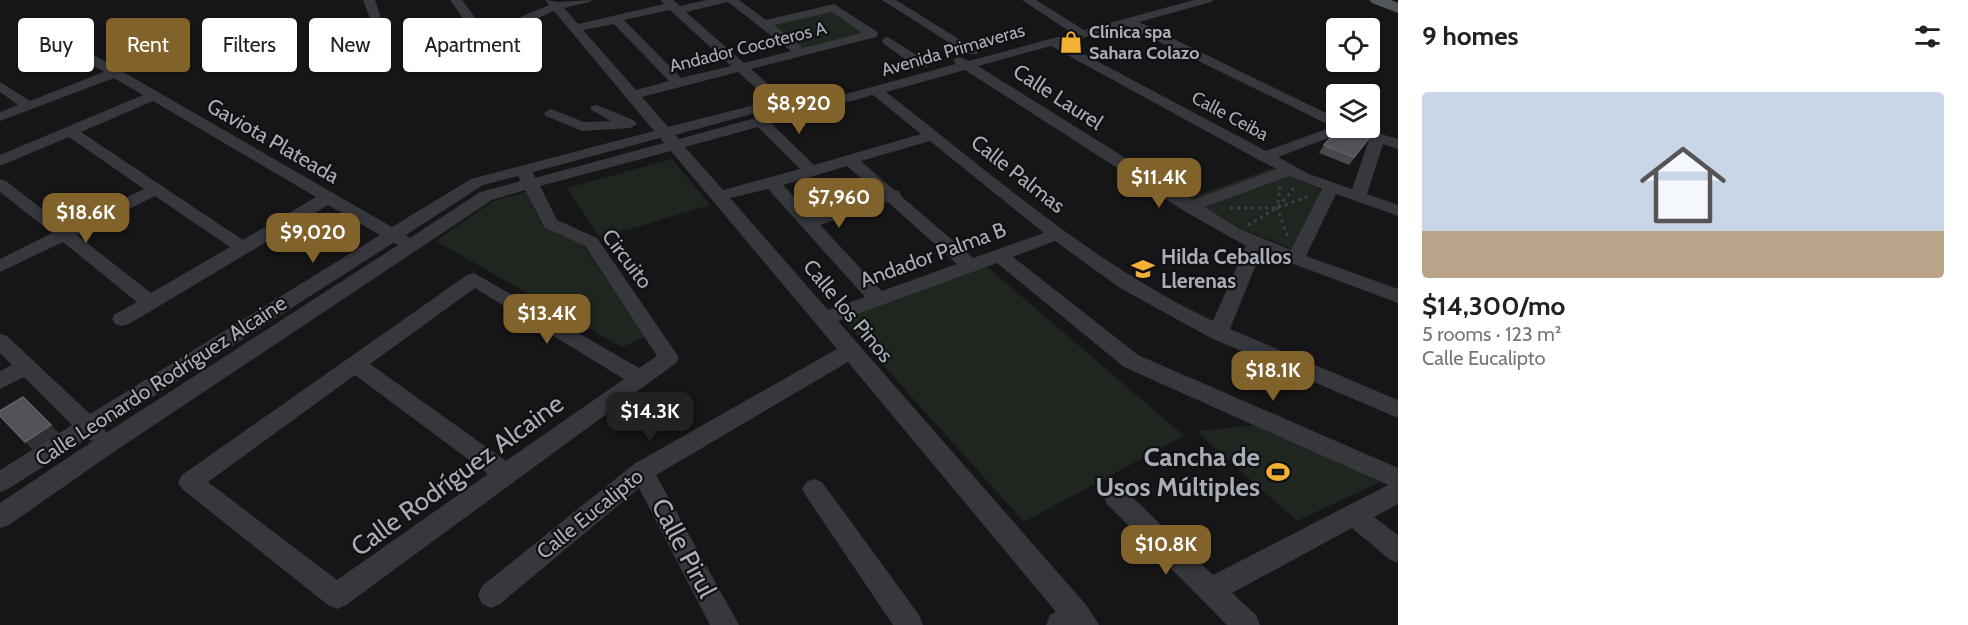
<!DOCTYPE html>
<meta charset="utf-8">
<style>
:root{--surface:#fff;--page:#f6f6f6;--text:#222;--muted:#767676;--accent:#80622a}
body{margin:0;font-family:Cabin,sans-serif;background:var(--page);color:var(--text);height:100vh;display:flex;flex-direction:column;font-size:22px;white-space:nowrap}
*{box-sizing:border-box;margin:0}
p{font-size:20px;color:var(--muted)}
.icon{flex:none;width:33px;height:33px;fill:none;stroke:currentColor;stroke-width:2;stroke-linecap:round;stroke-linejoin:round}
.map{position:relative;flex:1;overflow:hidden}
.drawer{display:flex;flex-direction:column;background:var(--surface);width:570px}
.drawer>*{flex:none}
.top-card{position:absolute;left:18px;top:18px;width:570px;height:54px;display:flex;gap:12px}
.controls{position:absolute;left:1326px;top:18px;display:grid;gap:12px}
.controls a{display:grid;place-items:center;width:54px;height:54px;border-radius:6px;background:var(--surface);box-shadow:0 2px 4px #0004;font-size:30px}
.price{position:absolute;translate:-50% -51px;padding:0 14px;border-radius:12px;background:var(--accent);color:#fff;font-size:20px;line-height:39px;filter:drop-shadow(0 2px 3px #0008)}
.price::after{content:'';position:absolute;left:50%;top:36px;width:18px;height:14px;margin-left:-9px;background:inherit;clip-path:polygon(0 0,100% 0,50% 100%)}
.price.on{background:#222;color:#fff}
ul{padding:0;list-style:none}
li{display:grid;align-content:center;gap:12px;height:318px;padding:0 24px}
li span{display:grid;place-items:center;height:186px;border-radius:6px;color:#555}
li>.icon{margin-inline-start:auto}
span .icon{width:108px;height:108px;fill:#fffc;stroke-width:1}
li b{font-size:26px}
h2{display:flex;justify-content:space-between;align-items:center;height:72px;padding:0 24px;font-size:26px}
.chip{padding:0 21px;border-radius:6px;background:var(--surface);box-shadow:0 2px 4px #0004;font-size:21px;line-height:54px}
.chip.on{background:var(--accent);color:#fff}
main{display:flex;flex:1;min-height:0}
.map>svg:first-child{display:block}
.green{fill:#1e261f}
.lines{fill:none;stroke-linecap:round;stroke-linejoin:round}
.path{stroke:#3d3f44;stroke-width:3;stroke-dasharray:3 4;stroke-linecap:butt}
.minor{fill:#37383d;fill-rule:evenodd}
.major{fill:#53555c;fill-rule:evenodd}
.wall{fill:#47494d}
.shaded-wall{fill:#2f3033}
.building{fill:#525359;stroke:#5f6168;stroke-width:1.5}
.labels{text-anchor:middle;stroke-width:4.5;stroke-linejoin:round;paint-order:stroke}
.far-poi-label{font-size:18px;font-weight:bold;fill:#a8adb8;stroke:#111113;text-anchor:start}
.far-street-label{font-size:18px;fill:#a8adb8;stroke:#111113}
.street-label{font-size:21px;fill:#a8adb8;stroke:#111113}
.poi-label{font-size:21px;font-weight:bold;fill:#a8adb8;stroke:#111113;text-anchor:start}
.near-poi-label{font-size:26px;font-weight:bold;fill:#a8adb8;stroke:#111113;text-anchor:end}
.near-street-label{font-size:26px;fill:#a8adb8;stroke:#111113}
</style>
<main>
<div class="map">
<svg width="1398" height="625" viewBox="0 0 1398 625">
<rect width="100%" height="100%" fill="#161618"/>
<g class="green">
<polygon points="834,11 866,34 803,49 772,25"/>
<polygon points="672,159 710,205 600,238 567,188"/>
<polygon points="1273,168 1323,191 1293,249 1242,229 1189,198"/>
<polygon points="526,192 541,224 582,244 645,337 622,347 436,241 493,201"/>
<polygon points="984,264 1184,436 1024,522 842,319"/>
<polygon points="1259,425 1380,482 1297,521 1196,431"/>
</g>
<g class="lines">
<g class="path">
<polyline points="1280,186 1277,208 1288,237"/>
<polyline points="1230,208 1277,208 1295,187"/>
<polyline points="1248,225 1277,208 1309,196"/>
</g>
<g class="minor">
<polygon points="363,0 375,0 381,18 379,21 371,21"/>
<path d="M450 0H462L486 32 549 5 545 0 559 2 592 0 590 2 564 8 578 24 664 4 660 0H673L680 6 707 0H739L766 20 834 4 876 31 878 34 876 37 751 69 795 108 956 64 953 61 955 58 960 57 969 61 1072 33 1022 0H1036L1084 30 1194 0H1213L1211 2 1139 22 1336 118V128H1360L1398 139V149L1383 144 1367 194 1398 205V216L1336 194 1306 256 1398 289V303L1261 252 1230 329 1398 400V418L1211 338 1120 288 1055 241 1013 257 1138 355 1398 468V504L1374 517 1398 535V563L1389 559 1352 528 1232 593 1256 615 1260 625H1227L1107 504 1104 497 1107 490 1116 486 1125 490 1213 575 1388 485 1124 367 997 263 838 321 1087 606 1099 625H1046L1050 615 1056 612 848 362 656 475 739 625H710L639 488 500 604 491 608 482 604 478 595 482 586 634 464 837 349 671 151 540 186 557 220 597 238 676 353 679 358 676 363 346 605 337 609 328 605 182 489 178 482 182 475 467 275 474 273 639 368 657 356 585 246 544 227 525 190 492 200 115 451 9 525 0 528V503L93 441 87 439 8 489 0 492V470L72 425 24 377 0 389V371L12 365 0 353V334L7 336 90 414 380 235 328 205 129 324 122 326 115 324 112 319 115 314 137 302 63 242 0 272V259L52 233 0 192V179L6 181 65 227 144 189 69 137 0 166V155L143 95 114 78 0 121V112L18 105 0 92V82L30 101 104 72 56 42 62 38 66 39 392 227 471 179 654 131 554 11 491 39 512 68 510 71H500L481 44 454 56H444L442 53 444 50 476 37ZM728 2 791 51 744 63 686 12ZM670 10 673 13 731 66 681 78 624 20ZM832 12 862 33 803 48 774 25ZM614 24 669 81 636 90 583 30ZM1127 26 1331 126 1332 127 1266 151 1063 43ZM1051 46 1259 160 1277 169 1193 200 978 66ZM965 70 1184 211 1246 246 1213 321C1091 263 991 173 886 92ZM738 72 781 111 679 139 675 135 767 110 769 107 762 103 668 127 642 97ZM873 95 921 134 814 165 771 123ZM153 101 316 197 243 240 81 132ZM758 127 800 169 723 190 685 147ZM1344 132 1369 140 1352 189 1309 174 1278 157ZM660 138 664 143 535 178 533 172ZM930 141 1044 233 973 258 901 196 899 191 894 190 861 161ZM847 166 879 194 812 216 783 185ZM518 176 521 181 480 192 410 238 406 235 483 185ZM1289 176 1322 189 1291 250 1240 229 1205 207ZM768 189 865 297 828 310 730 198ZM155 196 230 247 151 293 77 235ZM888 202 957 264 882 291 820 225ZM393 243 398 245 106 433 104 428ZM475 288 624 379 506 461 370 364ZM355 375 488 474 337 580 208 482Z"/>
<polygon points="882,0 896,0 978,51 977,54 967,54"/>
<polygon points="888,37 926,61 928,64 926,67 916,67 884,44 882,41 884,38"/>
<polygon points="597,105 633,120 637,124 630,128 582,131 546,116 544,113 551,109 584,122 611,121 590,109 592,106"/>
<polygon points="814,479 822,482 919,615 923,625 893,625 806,496 802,489 806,482"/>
</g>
<polygon class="major" points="1369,0 1391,0 1398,3 1398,13 1372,3"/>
</g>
<polygon class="wall" points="1369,138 1349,165 1319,153 1324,145"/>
<polygon class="shaded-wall" points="51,425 59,433 33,450 25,442"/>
<g class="building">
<polygon points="1339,128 1369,138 1354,157 1324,145"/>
<polygon points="23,397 51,425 25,442 0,416 0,411"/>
</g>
<defs>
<g id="shop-bare" transform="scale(1.8)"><path d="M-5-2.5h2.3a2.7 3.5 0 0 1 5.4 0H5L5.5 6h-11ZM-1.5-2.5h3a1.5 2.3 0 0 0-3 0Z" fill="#f2b134" stroke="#111113" stroke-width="2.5" paint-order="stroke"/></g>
<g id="school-bare" transform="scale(1.8)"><path d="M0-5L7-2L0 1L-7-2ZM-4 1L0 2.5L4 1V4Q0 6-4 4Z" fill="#f2b134" stroke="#111113" stroke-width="2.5" paint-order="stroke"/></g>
<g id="stadium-bare" transform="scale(1.8)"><path d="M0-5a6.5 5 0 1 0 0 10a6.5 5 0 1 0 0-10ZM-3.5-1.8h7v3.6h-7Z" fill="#f2b134" stroke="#111113" stroke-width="2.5" paint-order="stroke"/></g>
</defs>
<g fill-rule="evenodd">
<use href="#shop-bare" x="1071" y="42"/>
<use href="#school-bare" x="1143" y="269"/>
<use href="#stadium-bare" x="1278" y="472"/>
</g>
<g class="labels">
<g class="far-poi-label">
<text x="1089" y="38">Clínica spa<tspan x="1089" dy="21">Sahara Colazo</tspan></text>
</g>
<g class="far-street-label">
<text transform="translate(748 47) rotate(-14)" y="6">Andador Cocoteros A</text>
<text transform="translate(953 50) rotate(-16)" y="6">Avenida Primaveras</text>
<text transform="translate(1230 116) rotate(28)" y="6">Calle Ceiba</text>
</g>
<g class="street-label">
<text transform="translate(1058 97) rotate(33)" y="7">Calle Laurel</text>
<text transform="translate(273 141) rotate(30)" y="7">Gaviota Plateada</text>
<text transform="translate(1018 174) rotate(38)" y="7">Calle Palmas</text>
<text transform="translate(933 255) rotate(-20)" y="7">Andador Palma B</text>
<text transform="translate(627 259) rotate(53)" y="7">Circuito</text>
<text transform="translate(848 311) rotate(50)" y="7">Calle los Pinos</text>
<text transform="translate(161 381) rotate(-33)" y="7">Calle Leonardo Rodríguez Alcaine</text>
<text transform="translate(590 514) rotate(-39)" y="7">Calle Eucalipto</text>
</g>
<g class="poi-label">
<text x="1161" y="264">Hilda Ceballos<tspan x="1161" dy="24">Llerenas</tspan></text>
</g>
<g class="near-poi-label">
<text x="1260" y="466">Cancha de<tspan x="1260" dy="30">Usos Múltiples</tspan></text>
</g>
<g class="near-street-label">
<text transform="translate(457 475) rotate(-36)" y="9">Calle Rodríguez Alcaine</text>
<text transform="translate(684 548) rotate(62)" y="9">Calle Pirul</text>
</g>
</g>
</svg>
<div class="controls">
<a><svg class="icon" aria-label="locate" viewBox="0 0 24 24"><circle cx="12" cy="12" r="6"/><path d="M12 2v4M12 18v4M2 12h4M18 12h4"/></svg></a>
<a><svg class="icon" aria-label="layers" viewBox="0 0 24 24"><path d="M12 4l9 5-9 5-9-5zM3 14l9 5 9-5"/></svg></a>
</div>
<b class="price" style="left:799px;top:135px">$8,920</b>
<b class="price" style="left:1159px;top:209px">$11.4K</b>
<b class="price" style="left:839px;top:229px">$7,960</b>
<b class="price" style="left:86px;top:244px">$18.6K</b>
<b class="price" style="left:313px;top:264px">$9,020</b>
<b class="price" style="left:547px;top:345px">$13.4K</b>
<b class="price" style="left:1273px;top:402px">$18.1K</b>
<b class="price on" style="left:650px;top:443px">$14.3K</b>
<b class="price" style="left:1166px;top:576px">$10.8K</b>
<div class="top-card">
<a class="chip">Buy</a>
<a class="chip on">Rent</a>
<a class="chip">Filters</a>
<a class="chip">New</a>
<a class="chip">Apartment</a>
</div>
</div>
<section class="drawer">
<h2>9 homes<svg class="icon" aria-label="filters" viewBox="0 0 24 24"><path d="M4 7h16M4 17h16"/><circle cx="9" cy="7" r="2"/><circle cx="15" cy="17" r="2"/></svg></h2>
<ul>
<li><span style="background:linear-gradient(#c9d6e8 75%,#b9a48a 0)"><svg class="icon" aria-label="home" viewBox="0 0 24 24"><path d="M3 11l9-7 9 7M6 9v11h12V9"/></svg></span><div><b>$14,300/mo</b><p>5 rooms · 123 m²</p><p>Calle Eucalipto</p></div></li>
</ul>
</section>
</main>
